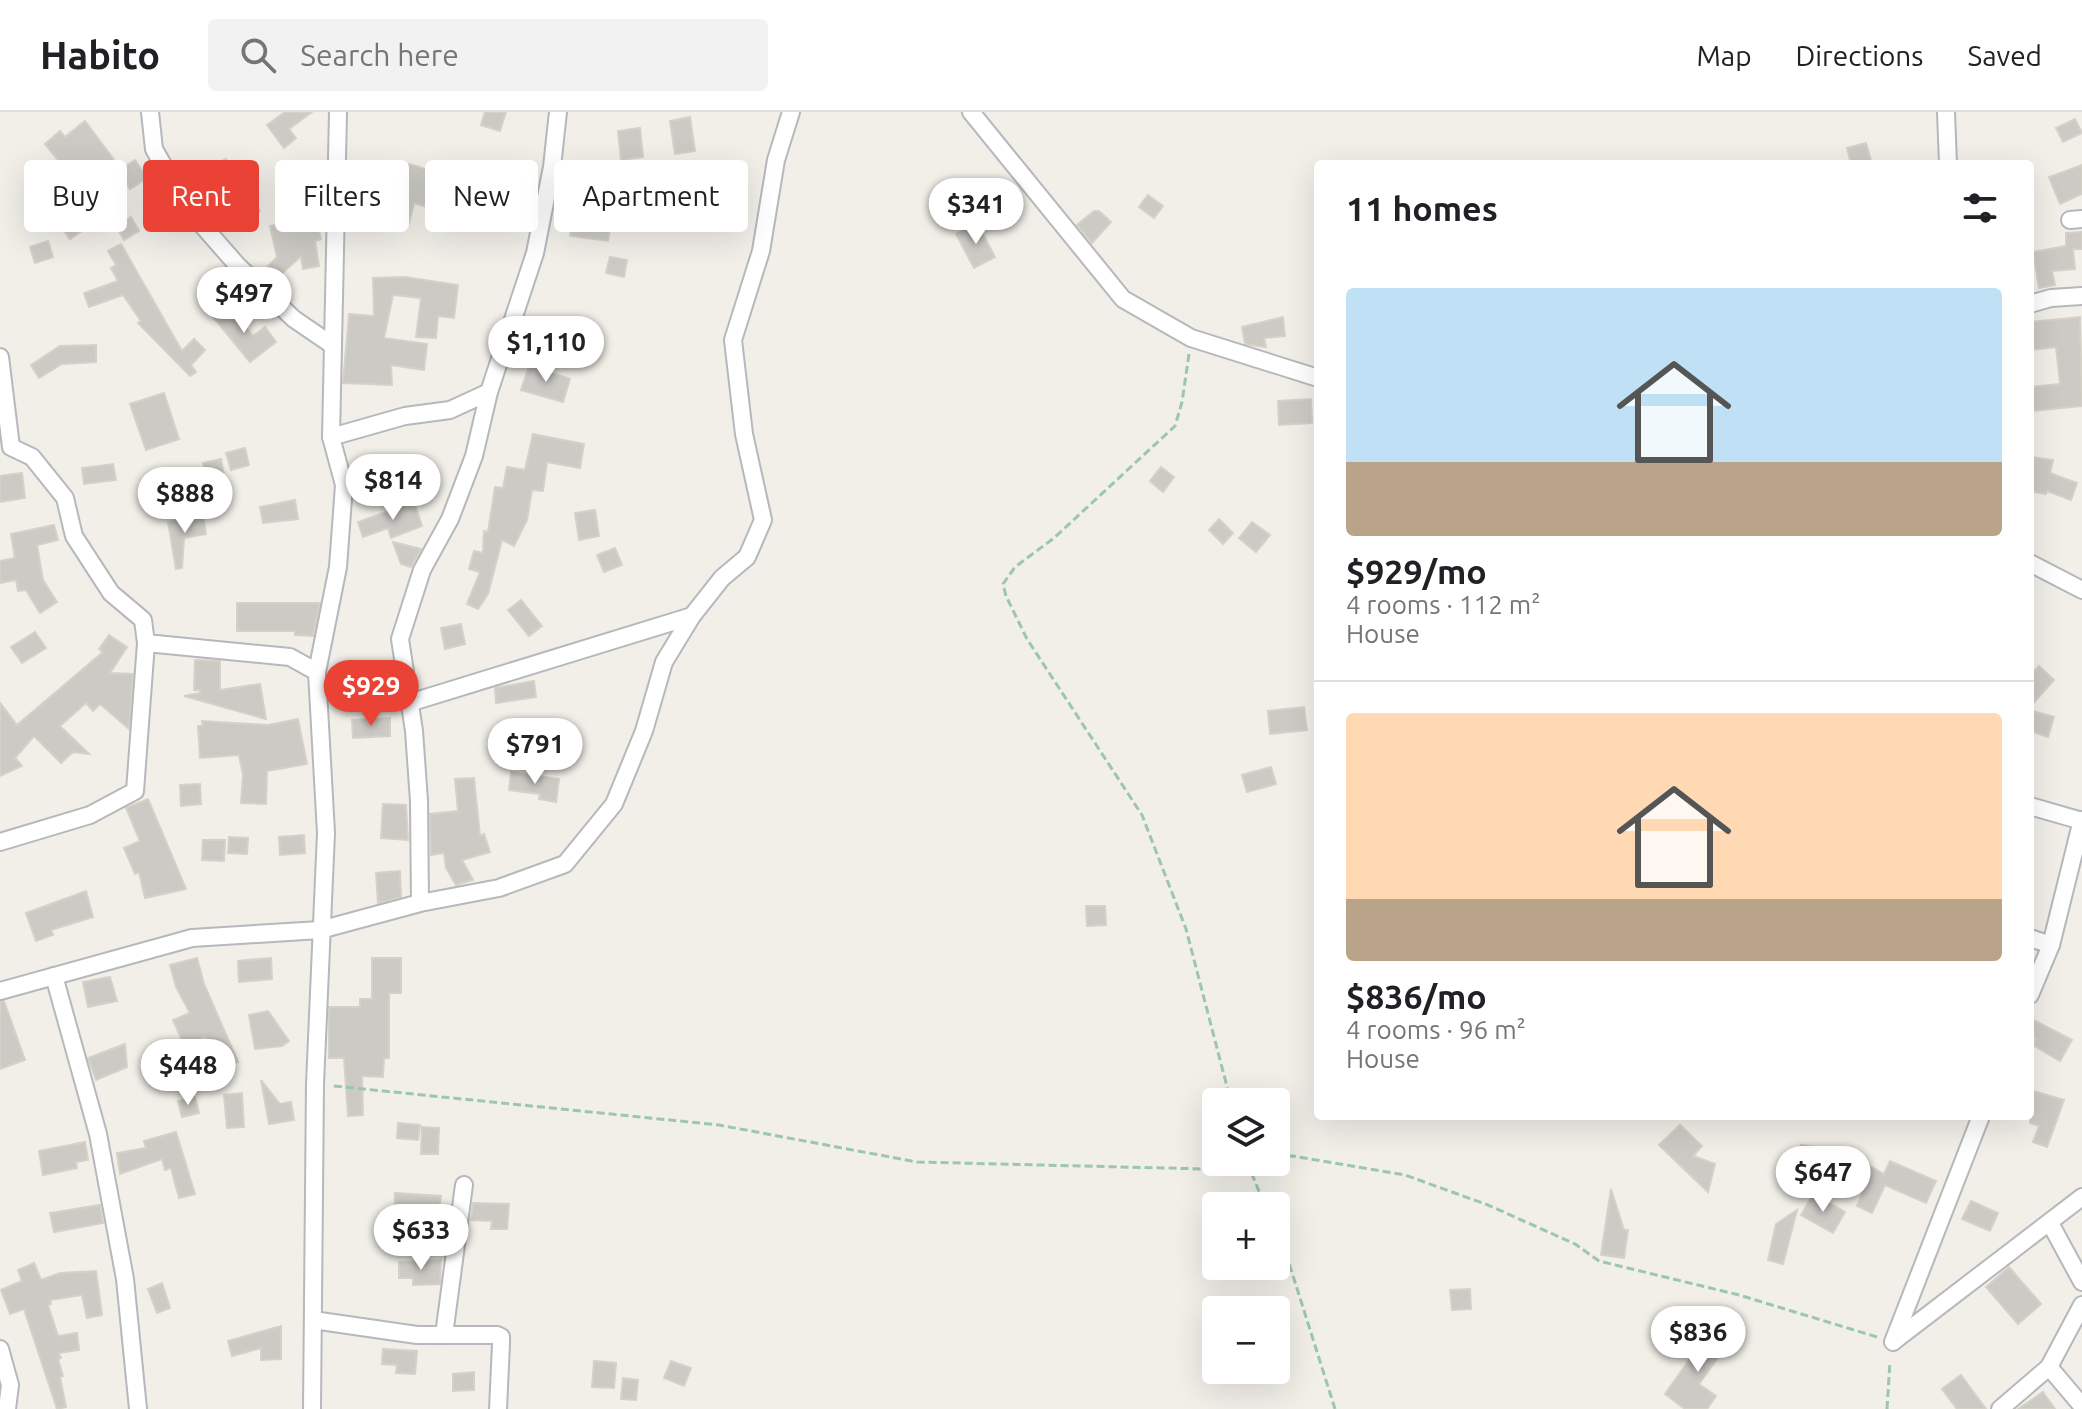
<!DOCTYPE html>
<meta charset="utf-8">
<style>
:root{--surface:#fff;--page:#f2f2f2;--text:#202124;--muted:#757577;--line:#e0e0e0;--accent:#ea4335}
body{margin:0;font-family:Ubuntu,sans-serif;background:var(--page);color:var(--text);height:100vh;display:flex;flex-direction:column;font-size:30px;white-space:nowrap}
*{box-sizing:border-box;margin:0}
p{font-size:26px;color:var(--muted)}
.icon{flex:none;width:44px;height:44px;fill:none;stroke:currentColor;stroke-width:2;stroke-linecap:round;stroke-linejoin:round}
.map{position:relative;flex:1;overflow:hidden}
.details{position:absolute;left:1314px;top:48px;width:720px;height:960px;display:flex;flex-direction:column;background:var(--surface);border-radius:8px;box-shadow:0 8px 32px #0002}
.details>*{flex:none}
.hud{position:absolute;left:24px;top:48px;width:760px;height:72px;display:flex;gap:16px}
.buttons{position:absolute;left:1202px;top:976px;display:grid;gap:16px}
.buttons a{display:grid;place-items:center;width:88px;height:88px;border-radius:8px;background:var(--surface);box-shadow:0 8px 32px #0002;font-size:40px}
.price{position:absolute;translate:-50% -68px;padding:0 18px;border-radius:28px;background:#fff;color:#222;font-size:26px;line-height:52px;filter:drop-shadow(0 2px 4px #0008)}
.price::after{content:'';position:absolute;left:50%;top:48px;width:24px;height:18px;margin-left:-12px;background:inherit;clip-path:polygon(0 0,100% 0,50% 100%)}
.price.active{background:var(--accent);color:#fff}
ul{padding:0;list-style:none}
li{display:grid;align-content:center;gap:16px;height:424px;padding:0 32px}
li+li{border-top:2px solid var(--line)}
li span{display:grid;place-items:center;height:248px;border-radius:8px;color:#555}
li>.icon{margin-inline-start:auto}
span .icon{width:144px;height:144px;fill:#fffc;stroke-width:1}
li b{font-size:34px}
h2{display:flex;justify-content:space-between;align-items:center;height:96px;padding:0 32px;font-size:34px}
.tag{padding:0 28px;border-radius:8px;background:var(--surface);box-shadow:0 8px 32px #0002;font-size:28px;line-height:72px}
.tag.active{background:var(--accent);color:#fff}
header{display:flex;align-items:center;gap:48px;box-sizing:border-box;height:112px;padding:0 40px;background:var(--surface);border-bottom:2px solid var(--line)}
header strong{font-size:38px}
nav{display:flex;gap:44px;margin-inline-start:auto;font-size:28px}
.search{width:560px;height:72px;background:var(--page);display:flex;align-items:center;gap:20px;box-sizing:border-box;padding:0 28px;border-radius:8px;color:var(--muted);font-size:30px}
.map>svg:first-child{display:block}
.building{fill:#cccac5;stroke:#d6d1c6;stroke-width:2}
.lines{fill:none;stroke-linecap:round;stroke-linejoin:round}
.street-casing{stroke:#b5b8bc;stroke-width:20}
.path{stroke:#9cc7a9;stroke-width:3;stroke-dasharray:8 4;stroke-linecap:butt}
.street{stroke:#fff;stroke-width:16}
</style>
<header>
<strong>Habito</strong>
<div class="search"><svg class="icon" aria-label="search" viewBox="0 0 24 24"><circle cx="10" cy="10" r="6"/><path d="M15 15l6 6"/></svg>Search here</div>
<nav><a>Map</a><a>Directions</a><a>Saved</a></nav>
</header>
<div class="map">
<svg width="2082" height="1297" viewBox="0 0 2082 1297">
<rect width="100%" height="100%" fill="#f1efe8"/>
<g class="building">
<polygon points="285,0 312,0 289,17 296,26 284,36 267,13"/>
<polygon points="485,0 506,0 500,19 481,13"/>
<polygon points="690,5 695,39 675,42 670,9"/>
<polygon points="2075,7 2082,21 2063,30 2056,16"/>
<polygon points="85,9 121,57 135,48 147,66 130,77 124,68 112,76 94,49 71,64 45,32 60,19 65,25"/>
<polygon points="640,16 643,45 621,48 618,19"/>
<polygon points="1866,31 1872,52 1851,52 1847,36"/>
<polygon points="226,47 246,88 250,85 260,99 237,117 210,84 198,60"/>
<polygon points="409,52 435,60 424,94 414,91 409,111 361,100 368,61 403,68"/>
<polygon points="2082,53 2082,82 2060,92 2049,65"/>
<polygon points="687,57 693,72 663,82 667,89 652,97 636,70 650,61 655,68"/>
<polygon points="1148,83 1163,94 1154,106 1139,95"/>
<polygon points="72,87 90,113 70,127 51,101"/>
<polygon points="1094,99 1099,99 1111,110 1092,131 1077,113"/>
<polygon points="315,103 321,127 315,129 319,154 303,157 301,144 275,168 265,157 277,145 270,114"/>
<polygon points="573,104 611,110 608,129 570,124"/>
<polygon points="131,105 139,119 124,128 116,114"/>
<polygon points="977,111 995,145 974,156 956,122"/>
<polygon points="2082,120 2082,137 2073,137 2075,157 2052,159 2055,173 2039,176 2033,140 2066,134 2066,121"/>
<polygon points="48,129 53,145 35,151 30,135"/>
<polygon points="121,132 182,239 194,227 205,238 191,253 196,260 190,264 138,211 141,209 123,183 89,195 84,181 118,169 111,156 116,153 108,139"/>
<polygon points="610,145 627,148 624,165 606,161"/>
<polygon points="405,165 458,173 454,206 438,204 436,226 416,225 421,186 393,183 384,226 427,232 424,258 391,253 392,273 343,271 349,202 374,204 373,166"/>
<polygon points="228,193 253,224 265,215 276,230 250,250 213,205"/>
<polygon points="1283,205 1285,224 1264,226 1266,235 1245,232 1242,215"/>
<polygon points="2080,205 2082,294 2031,299 2030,275 2060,272 2056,235 2030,238 2030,210"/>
<polygon points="96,233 96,250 62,252 39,266 31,253 60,234"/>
<polygon points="529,254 570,267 563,290 521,278"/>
<polygon points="164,281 179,327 146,338 130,292"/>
<polygon points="1311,287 1312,311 1279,313 1278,289"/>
<polygon points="533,322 584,332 580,356 547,350 543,379 532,378 527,408 514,434 502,428 488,482 478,497 467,492 480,460 469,457 474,439 483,441 484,419 488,420 495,375 503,376 507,355 525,358"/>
<polygon points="245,336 249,353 231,358 226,341"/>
<polygon points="2032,345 2053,348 2050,361 2077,371 2071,388 2047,379 2046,382 2030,379"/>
<polygon points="221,347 224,363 207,367 203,351"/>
<polygon points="113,352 116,368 84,372 82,356"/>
<polygon points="1161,355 1174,365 1163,380 1150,369"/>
<polygon points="22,361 25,386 0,390 0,364"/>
<polygon points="295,388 298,407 263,411 260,395"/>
<polygon points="414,390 422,414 391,426 388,416 363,425 358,410"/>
<polygon points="595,398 599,424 579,428 575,401"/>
<polygon points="203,403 206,422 184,426 182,456 176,457 168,410"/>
<polygon points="1219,407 1233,421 1223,432 1209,418"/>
<polygon points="1252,410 1270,423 1256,440 1239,426"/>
<polygon points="54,413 58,428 37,433 43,468 57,490 40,501 26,478 18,479 16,468 0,471 0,449 15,446 11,422"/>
<polygon points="393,430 421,437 411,455 401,452"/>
<polygon points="615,436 622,453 604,460 597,443"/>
<polygon points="521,488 542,514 529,524 508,498"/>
<polygon points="237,491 320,491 313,524 295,523 295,519 237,519"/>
<polygon points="461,512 465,532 445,537 441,516"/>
<polygon points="35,520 46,536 22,551 11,535"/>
<polygon points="109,523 127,535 110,561 133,562 129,617 100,592 93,599 86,591 60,614 89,642 73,640 61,651 34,624 15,646 22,654 0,664 0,591 17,613 103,540 99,537"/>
<polygon points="195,548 220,549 220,578 260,572 266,607 184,584 200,581 200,578 194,578"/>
<polygon points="2039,554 2054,568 2030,595 2030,563"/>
<polygon points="534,569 536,585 496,591 495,576"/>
<polygon points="1304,595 1307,618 1270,622 1268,599"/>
<polygon points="2030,598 2054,605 2048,625 2030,619"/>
<polygon points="390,606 390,624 353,626 352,608"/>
<polygon points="298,607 307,652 267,659 266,692 241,691 243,663 239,643 200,646 198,614 203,614 202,609 268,613"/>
<polygon points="1271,655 1276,672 1247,680 1242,663"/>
<polygon points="511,660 559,667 556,690 539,687 540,682 509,678"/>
<polygon points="474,666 480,724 484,722 490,740 462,748 473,768 456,773 446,756 444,741 431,743 430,702 458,699 455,667"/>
<polygon points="200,672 201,692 181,694 180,673"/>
<polygon points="148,687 186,777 145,786 139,760 135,762 124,736 140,729 126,696"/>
<polygon points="383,692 406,693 408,728 381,726"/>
<polygon points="304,723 305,741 280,743 279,725"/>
<polygon points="229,725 248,726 247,742 228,741"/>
<polygon points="203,728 225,728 224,749 202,748"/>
<polygon points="400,759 401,785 378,791 376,761"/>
<polygon points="86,779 93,805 51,818 53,823 36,829 26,801"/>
<polygon points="1086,794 1105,794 1106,813 1087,814"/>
<polygon points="197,846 204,872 238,950 212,955 206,924 184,933 173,908 190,901 176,875 170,853"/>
<polygon points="271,846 272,867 239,870 238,849"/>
<polygon points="372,846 401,846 401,881 389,881 389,946 384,946 383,965 362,964 363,1003 348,1004 344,946 329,946 329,895 360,895 360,887 372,887"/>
<polygon points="110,865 117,889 88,895 83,870"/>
<polygon points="4,889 25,948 0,957 0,890"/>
<polygon points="268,899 289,929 282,934 255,937 249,903"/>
<polygon points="2030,906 2072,928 2060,949 2033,933 2036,927 2030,924"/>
<polygon points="125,932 127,955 96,968 88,946"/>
<polygon points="261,968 280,992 291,990 294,1008 269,1012"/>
<polygon points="2030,978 2064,988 2047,1035 2033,1030 2039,1014 2030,1011"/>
<polygon points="242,981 244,1015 227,1016 224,983"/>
<polygon points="195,985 199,1001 182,1005 178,989"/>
<polygon points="398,1011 420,1013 418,1028 397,1026"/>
<polygon points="1680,1013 1702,1034 1693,1044 1715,1052 1708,1080 1659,1033"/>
<polygon points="422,1015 439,1016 438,1042 421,1042"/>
<polygon points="176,1020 195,1082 179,1086 171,1056 165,1058 162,1047 120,1062 117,1041 146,1036 144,1029"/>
<polygon points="85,1030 88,1048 76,1050 77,1056 43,1063 39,1039"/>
<polygon points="1801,1033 1843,1039 1884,1062 1890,1049 1936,1069 1926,1091 1885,1073 1872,1101 1857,1094 1867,1070 1818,1043 1817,1052 1798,1049"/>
<polygon points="1611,1077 1624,1118 1628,1118 1624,1146 1601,1143"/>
<polygon points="395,1081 441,1084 437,1110 394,1106"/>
<polygon points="1813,1082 1845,1100 1833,1121 1801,1103"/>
<polygon points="1971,1089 1998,1101 1990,1119 1962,1107"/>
<polygon points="473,1091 509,1092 507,1117 491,1117 492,1109 471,1108"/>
<polygon points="100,1093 103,1111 54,1120 50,1101"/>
<polygon points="1797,1098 1783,1152 1768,1148 1776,1112"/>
<polygon points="441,1148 440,1172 413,1173 413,1166 399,1166 399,1150"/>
<polygon points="34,1151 41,1168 60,1161 96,1159 102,1203 87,1206 82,1183 50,1188 51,1192 48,1193 58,1224 77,1221 79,1238 59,1241 61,1246 58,1247 63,1264 60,1265 66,1295 57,1297 24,1197 10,1202 1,1178 22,1169 18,1158"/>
<polygon points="2009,1155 2041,1192 2018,1212 1986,1175"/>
<polygon points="162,1171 170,1196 157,1201 148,1177"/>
<polygon points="1470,1177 1471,1197 1452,1198 1450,1178"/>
<polygon points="281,1214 281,1247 261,1248 261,1236 232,1244 228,1229"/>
<polygon points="1712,1216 1730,1229 1699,1272 1716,1284 1707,1297 1685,1297 1665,1282"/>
<polygon points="383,1237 417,1239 415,1262 396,1261 397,1253 382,1252"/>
<polygon points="594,1249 616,1251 614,1276 592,1275"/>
<polygon points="671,1249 691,1256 684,1274 664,1266"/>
<polygon points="474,1260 474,1278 453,1279 453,1262"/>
<polygon points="1961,1263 1986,1297 1957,1297 1942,1277"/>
<polygon points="623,1266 638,1268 636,1288 621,1287"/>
<polygon points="2043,1280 2055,1297 2018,1297"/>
</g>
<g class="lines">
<g class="street-casing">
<g id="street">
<polyline points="150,0 154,37 188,97 238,154 294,207 332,233"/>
<polyline points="971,0 1123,187 1191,226 1318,266"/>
<polyline points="1946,0 1948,52"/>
<polyline points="2070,108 2082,107"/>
<polyline points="2030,192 2051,186 2082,184"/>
<polyline points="0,245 11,335 32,345 65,386 74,424 111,481 143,508 146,531 290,545 317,560"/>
<polyline points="331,325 405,304 450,298 489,280 535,141 552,55 558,0"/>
<polyline points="2030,451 2082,478"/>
<polyline points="409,591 692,504"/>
<polyline points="2030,694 2082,709"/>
<polyline points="0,730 90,703 135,679 146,531"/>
<polyline points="420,791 419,689 414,619 400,527 422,458 450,407 474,344 489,280"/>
<polyline points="2030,826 2051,833"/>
<polyline points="54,864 98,1022 125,1167 138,1297"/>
<polyline points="0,879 192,826 320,818 420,791 499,776 565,752 614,692 644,619 664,550 692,504 722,466 747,445 763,408 744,322 733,228 761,139 776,48 791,0"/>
<polyline points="2030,883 2051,833 2082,708"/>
<polyline points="2050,1111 2082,1170"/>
<polyline points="2082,1193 2049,1255 2082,1294"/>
<polyline points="313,1208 417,1223 497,1223 501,1225 501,1232 498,1297"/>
<polyline points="444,1223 464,1073"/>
<polyline points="1894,1229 2082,1085"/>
<polyline points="1893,1230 1981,1004"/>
<polyline points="0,1237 10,1273 7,1297"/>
<polyline points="312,1297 315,972 326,721 317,560 338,455 344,373 331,325 338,0"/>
<polyline points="2000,1297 2049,1255"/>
</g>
</g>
<g class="path">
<polyline points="1189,242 1182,290 1175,314 1054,426 1015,455 1003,472 1006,484 1027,527 1142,703 1186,817 1231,990"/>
<polyline points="334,974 719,1013 917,1050 1205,1057 1240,1050"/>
<polyline points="1276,1046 1293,1044 1405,1063 1488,1093 1575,1132 1599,1149 1739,1183 1877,1225"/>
<polyline points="1247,1050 1265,1094"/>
<polyline points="1276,1119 1289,1151 1335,1297"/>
<polyline points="1887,1297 1890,1249"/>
</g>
<use href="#street" class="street"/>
</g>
</svg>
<div class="buttons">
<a><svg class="icon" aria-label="layers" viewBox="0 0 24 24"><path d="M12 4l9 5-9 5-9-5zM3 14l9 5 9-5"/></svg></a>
<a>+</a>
<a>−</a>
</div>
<b class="price" style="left:976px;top:134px">$341</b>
<b class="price" style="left:244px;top:223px">$497</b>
<b class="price" style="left:546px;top:272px">$1,110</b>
<b class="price" style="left:393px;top:410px">$814</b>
<b class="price" style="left:185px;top:423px">$888</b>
<b class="price active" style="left:371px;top:616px">$929</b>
<b class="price" style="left:535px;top:674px">$791</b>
<b class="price" style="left:188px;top:995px">$448</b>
<b class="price" style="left:1823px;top:1102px">$647</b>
<b class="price" style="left:421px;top:1160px">$633</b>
<b class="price" style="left:1698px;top:1262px">$836</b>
<div class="hud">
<a class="tag">Buy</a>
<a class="tag active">Rent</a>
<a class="tag">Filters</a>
<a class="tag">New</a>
<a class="tag">Apartment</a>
</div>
<section class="details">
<h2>11 homes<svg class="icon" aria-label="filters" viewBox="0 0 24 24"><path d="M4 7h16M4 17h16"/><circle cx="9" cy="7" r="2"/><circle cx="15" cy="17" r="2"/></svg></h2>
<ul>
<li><span style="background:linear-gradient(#bfe0f5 70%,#b9a48a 0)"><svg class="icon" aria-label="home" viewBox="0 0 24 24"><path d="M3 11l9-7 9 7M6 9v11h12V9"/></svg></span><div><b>$929/mo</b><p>4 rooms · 112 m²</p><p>House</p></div></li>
<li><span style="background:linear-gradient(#ffd9b3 75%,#b9a48a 0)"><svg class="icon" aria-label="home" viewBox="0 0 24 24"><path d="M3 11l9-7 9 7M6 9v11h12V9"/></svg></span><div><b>$836/mo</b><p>4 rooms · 96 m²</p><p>House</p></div></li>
</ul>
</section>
</div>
